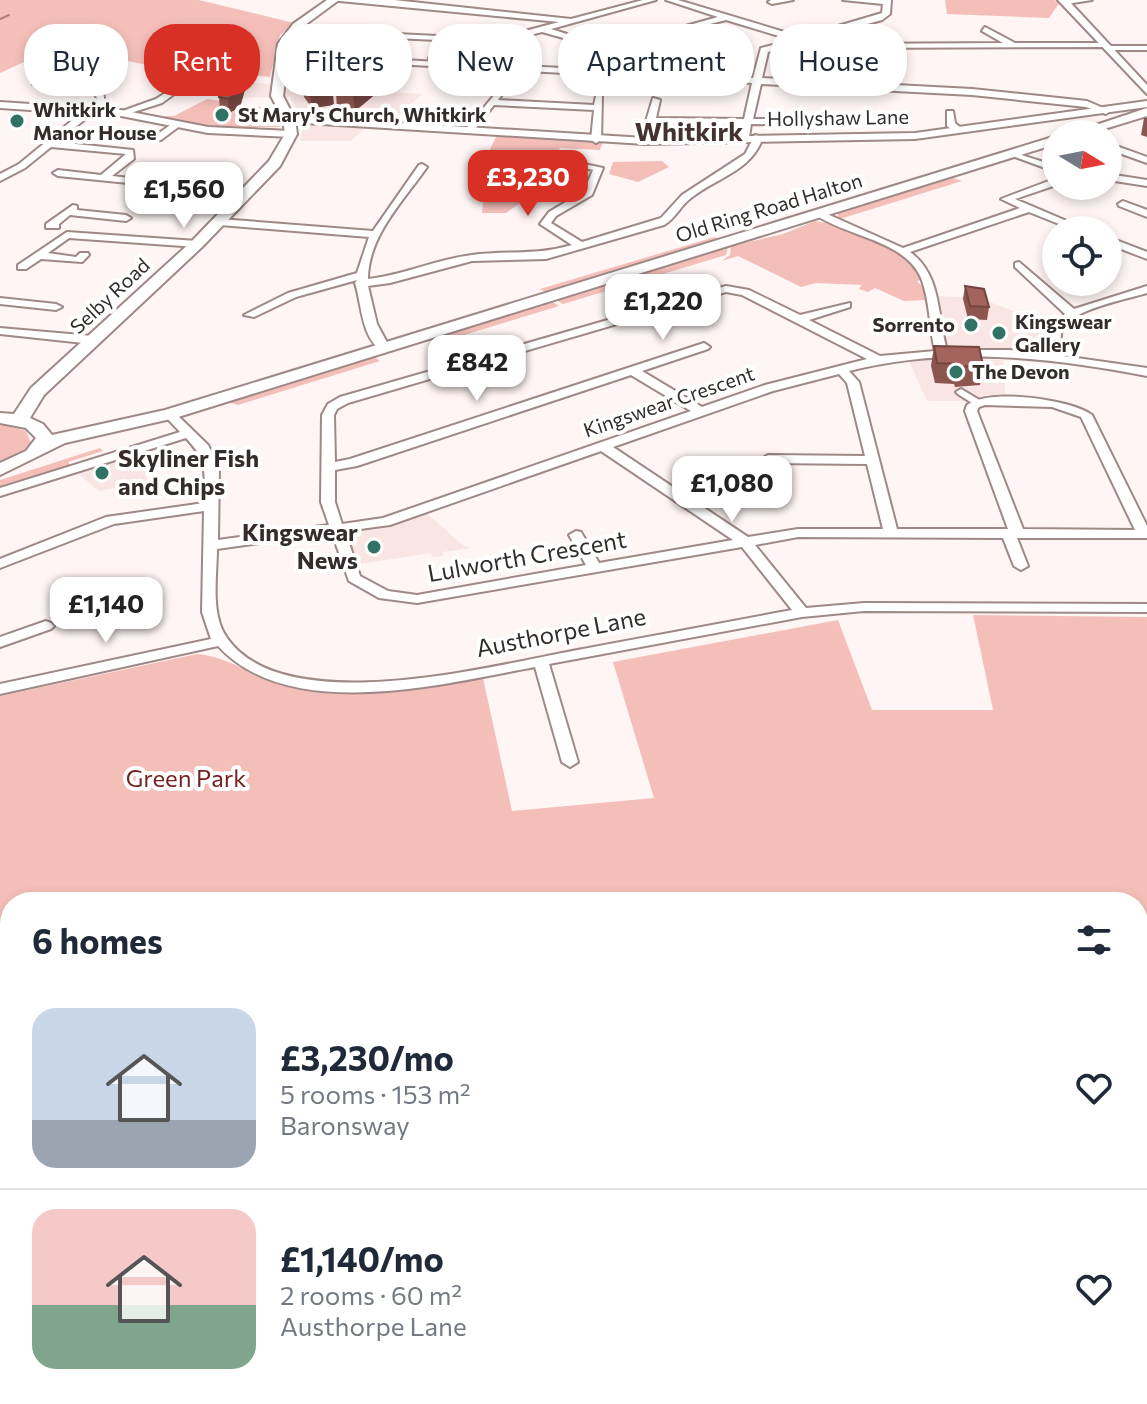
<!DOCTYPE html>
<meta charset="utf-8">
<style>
:root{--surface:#fff;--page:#f6f6f7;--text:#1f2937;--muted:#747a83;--line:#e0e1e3;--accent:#d93025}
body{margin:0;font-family:Commissioner,sans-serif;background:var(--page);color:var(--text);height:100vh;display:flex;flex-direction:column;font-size:30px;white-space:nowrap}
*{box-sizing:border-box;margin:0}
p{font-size:26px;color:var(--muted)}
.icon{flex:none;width:44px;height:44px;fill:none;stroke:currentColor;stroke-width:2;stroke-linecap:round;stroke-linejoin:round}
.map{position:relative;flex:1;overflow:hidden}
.details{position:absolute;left:0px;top:892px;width:1148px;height:512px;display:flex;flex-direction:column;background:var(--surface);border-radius:32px 32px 0 0;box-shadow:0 4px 12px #0003}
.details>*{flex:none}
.hud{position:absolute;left:24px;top:24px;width:1100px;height:72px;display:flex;gap:16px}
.needle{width:52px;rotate:100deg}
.fabs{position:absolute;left:1042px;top:120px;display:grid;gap:16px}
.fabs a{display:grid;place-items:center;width:80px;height:80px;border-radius:50%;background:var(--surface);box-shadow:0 4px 12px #0003;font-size:40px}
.price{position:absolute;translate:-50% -68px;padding:0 18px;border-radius:16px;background:#fff;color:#222;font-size:26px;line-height:52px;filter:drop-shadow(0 2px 4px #0008)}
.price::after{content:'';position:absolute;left:50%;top:48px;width:24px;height:18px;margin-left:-12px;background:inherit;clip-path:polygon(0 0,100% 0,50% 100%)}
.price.current{background:var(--accent);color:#fff}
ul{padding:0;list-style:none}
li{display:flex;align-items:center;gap:24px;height:200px;padding:0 32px}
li+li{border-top:2px solid var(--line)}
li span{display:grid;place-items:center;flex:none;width:224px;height:160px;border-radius:24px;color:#555}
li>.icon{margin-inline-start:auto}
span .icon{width:96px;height:96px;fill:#fffc;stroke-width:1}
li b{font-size:34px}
h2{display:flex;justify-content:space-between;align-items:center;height:96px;padding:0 32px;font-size:34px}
.chip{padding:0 28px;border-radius:32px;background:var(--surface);box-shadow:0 4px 12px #0003;font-size:28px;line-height:72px}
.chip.current{background:var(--accent);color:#fff}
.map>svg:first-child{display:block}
.built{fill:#f9e6e4}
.green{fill:#f5bfb9;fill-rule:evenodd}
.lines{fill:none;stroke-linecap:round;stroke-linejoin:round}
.stream{stroke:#b07c77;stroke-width:2}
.pedestrian-casing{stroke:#9e8987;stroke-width:4}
.minor-casing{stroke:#9e8987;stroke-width:4}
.tertiary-casing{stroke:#9e8987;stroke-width:4}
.secondary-casing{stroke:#9e8987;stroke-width:4}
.pedestrian{fill:#fff;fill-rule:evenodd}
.minor{fill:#fff;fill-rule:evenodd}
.tertiary{fill:#fff;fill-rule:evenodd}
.secondary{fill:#fff;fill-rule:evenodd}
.wall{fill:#8d5550}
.shaded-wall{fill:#734541}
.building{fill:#a4635d;stroke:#734541;stroke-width:2}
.poi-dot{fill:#307364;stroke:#fff;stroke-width:3}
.labels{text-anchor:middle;stroke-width:8;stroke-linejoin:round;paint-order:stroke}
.far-poi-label{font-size:20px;font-weight:bold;fill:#342c2b;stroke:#fff;text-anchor:start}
.far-street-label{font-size:20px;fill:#342c2b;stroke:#fff}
.poi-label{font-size:24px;font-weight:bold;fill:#342c2b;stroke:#fff;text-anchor:start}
.street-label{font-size:24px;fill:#342c2b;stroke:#fff}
.park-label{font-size:24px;fill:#74221f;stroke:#fff}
.far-district-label{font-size:26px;font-weight:bold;fill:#433230;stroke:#fff}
</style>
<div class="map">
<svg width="1147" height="1404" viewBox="0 0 1147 1404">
<rect width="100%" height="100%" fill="#fef5f4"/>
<g class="built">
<polygon points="232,81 270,84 322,82 321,88 422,94 388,124 365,128 351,141 300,141 303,124 290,97 220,98"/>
<polygon points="934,296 979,298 1053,326 1051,350 966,350 946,345"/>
<polygon points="948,359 1003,360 1005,395 985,395 966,401 927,401 909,361"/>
<polygon points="150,451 176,453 190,467 145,473 148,482 99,491 79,474"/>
<polygon points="425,512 464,546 471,548 443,552 443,556 432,557 431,553 354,565 345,539 351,531 391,525"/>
</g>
<g class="green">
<path d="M0 0H199L294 23 280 35 270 77 207 70 232 41 211 39C160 81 135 61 83 49L74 52 50 50 0 73Z"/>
<polygon points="945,0 1054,0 1060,2 1049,18 947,14"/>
<polygon points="207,99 268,108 281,127 250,127 247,134 142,117 174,116"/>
<path d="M497 135 603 142 600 150 560 148 557 154H546L531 161 554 167 542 187 506 213H482L484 194 491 183C482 164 488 153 497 135Z"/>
<polygon points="662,161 669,167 638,182 609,174 613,162"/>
<polygon points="953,178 962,181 840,219 838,217 838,213"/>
<path d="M815 221C842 225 913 249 921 280L917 281 923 287 925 300 904 301 875 288 868 292 859 289 862 285 816 283 801 287 738 256 722 261 730 255 731 246 783 234Z"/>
<polygon points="715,237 722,241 547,293 540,289"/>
<polygon points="728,247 726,255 563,304 556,300"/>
<polygon points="551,301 559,306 441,342 435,338"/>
<polygon points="373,356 380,361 238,405 223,401"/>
<polygon points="0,424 26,431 31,443 20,455 0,464"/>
<polygon points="100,448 103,451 68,462 72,467 0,488 0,480"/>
<path d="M973 615 1147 617V1404H0V696L197 654C230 657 256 678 288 686 353 702 419 688 483 678L512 811 654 798 613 662 838 620 872 710H993ZM1138 902V1394H10V902Z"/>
</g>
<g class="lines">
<polyline class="stream" points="0,19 9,15"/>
<g class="pedestrian-casing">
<polygon id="pedestrian" points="961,389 981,401 981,405 975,405 958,394 956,392"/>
</g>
<g class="minor-casing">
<g id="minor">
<polygon points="329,0 394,0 571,19 643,0 656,0 551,29 592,42 592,46 542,32 433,60 429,58 430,56 559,22"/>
<polygon points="666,0 678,0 801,37 882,13 883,4 843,0 891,0 890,14 882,20 813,39 842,44 1003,43 982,31 985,27 1015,43 1107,43 1111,46 1147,46 1147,50 1110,50 1106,47 842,48 802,42 768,52 762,78 972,89 1087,101 1110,111 1106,114 1086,107 972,95 761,84 753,119 846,119 851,122 846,125 751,124 749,137 744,140 739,137 742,124 654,124 650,141 645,144 640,141 653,98 660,100 656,118 744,119 752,83 282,58 278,56 282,54 662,73 661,49 665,47 669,49 670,74 753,78 761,48 792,40 726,20 682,31 682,27 718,17"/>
<polygon points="771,0 793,0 772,4 768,2"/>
<polygon points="1065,0 1092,0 1066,4 1062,2"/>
<polygon points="293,29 479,38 483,40 479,42 290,33"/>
<polygon points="61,58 64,59 64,63 41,80 88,86 111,69 118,71 95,89 103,92 105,103 57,142 133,150 134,159 112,176 158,181 160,183 147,199 138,197 148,185 58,176 53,173 58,170 101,175 126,154 51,147 25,168 0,181 0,174 19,164 97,100 96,95 84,90 33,84 34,75"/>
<polygon points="502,86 506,89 498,100 594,105 596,96 602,96 601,140 596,143 591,140 594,110 494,105 472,133 466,133 464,131"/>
<polygon points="170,90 177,92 162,103 121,116 117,113 156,99"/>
<polygon points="947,111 953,111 955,123 961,128 961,132 955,132 947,126"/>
<polygon points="173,123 181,125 161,140 155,140 155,136"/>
<path d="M755 135 763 137C752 171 716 178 691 198 680 206 676 218 664 225L546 259 472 261 390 283 368 286 377 324 390 348 384 352C361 340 362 304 355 283L357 280 296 297 254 317 244 315 288 293 357 273 369 237 220 225 215 222 220 219 373 231 419 165 422 164 427 167C404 200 368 236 368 279 404 275 437 259 472 255 509 250 535 256 572 245L540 224 549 212 584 191 593 170 570 165V161L603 168 592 195 556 216 551 223 582 242 661 218 682 195 745 154Z"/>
<polygon points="1108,143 1147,157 1147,163 1108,149"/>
<polygon points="1015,153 1056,166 1056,172 1015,157"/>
<polygon points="1108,174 1147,180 1147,186 1108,180"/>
<path d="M1054 179 1056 185 1015 199 1088 230H1074L1029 212 910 252C942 275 937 316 947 350H1009L1051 354 1050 330 1065 314 1015 267V263L1019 262 1074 309 1147 286V293C1127 299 1069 310 1062 330 1059 338 1062 348 1063 356L1147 368V376C1050 357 946 346 849 371L859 382 897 529H1008L965 411 967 405C988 388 1071 399 1092 415L1147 526V538H1017L1028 566 1021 570 1014 566 1003 538 798 537 755 545 806 608 864 603 1147 604V612L864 611 802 617 549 664 578 762 570 767 562 762 535 667C444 684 290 724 218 646L0 694V684L211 639 202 612 204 511 114 524 0 568V559L106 517 204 503C205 473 208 461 186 438L0 496V488L180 432 163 414 169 410 173 411 208 445 219 466 218 540 329 525 321 502 322 415 328 404 340 397 726 286 749 290 800 315 850 303V307L809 320 880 356 935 351C929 327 930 300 921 278 905 240 845 236 816 215L825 213 903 248 1020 208 1001 199ZM726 292 742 295 867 359 765 385 702 407 642 371 708 349 710 347 704 343 350 459 335 462 334 415 337 409 348 403ZM839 374 847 383 865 456 768 455 761 459 768 463 867 464 883 529H798L748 537 613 447 773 391ZM631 375 691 411 383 518 342 524 335 502V470L357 466ZM985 405 1052 407 1081 417 1135 530 1023 529 977 411 979 407ZM601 451 733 540 599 563 581 532 576 531 569 535 586 565 417 595 388 591 360 576 345 531 390 525ZM332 533 349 581 379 598 417 603 742 547 792 610C722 623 652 636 583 649 498 664 286 722 227 638 210 614 217 576 217 549Z"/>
<polygon points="1123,201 1147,210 1147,217 1119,206 1118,204"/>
<polygon points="73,205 77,206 77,210 126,215 131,218 126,221 70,215 59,224 59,228 46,228 46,224"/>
<polygon points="67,232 197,241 202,244 197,247 69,238 48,253 76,257 80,253 88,253 89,255 82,262 41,259 26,269 18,269 18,265"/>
<polygon points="1108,237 1147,252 1147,259 1108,244"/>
<polygon points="0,298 56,304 62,307 56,310 0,304"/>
<polygon points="0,328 93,336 99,340 93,344 0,334"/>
<polygon points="46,621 51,623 54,626 51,629 0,647 0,637"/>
</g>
</g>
<g class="tertiary-casing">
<g id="tertiary">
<polygon points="1058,0 1068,0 1147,85 1147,94"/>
<polygon points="1147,101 1147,107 915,139 645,144 289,122 283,119 289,116 645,138 915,133"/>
<polygon points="0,102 121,110 208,127 291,131 297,134 291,137 208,133 121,116 0,108"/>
</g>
</g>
<g class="secondary-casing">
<g id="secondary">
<polygon points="327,0 339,0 301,28 290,44 283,96 295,119 297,134 280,166 202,247 44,395 30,418 43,424 52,435 165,410 1056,136 1056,144 175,418 65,443 0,475 0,463 26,451 36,438 26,428 0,423 0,413 14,414 31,388 192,241 269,161 285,134 283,119 271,96 278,44 293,24"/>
<polygon points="1147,108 1147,116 1088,134 1069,134"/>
</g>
</g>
<use href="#pedestrian" class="pedestrian"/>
<use href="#minor" class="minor"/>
<use href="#tertiary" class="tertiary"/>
<use href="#secondary" class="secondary"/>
</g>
<g class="wall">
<polygon points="246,86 240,107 229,113 220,111 219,97"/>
<polygon points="303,86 334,105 312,108 304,97"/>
<polygon points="378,92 355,111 337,109 336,93"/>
<polygon points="1144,118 1147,118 1147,137 1141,135"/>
<polygon points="965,286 989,307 987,320 968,319 963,299"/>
<polygon points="934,346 983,365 980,385 955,387 954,384 935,383 931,366"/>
</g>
<g class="shaded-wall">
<polygon points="244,73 246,86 240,107 229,113 228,99"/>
<polygon points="377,76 378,92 355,111 353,95"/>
<polygon points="333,95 334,105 312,108 311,97"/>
</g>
<g class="building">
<polygon points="226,72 244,73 239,93 228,99 219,97"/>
<polygon points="360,74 377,76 353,95 336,93"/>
<polygon points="325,84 333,95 311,97 303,86"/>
<polygon points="965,286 984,289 989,307 970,306"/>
<polygon points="934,346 979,347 983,365 958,367 957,364 937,363"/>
</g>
<g class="poi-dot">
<circle cx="222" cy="115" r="8"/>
<circle cx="17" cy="121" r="8"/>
<circle cx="971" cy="325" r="8"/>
<circle cx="999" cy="333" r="8"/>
<circle cx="956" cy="372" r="8"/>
<circle cx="102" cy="473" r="8"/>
<circle cx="374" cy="547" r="8"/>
</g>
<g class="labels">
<g class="far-poi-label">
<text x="33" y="117">Whitkirk<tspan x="33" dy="23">Manor House</tspan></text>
<text x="238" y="122">St Mary's Church, Whitkirk</text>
<text x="1015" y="329">Kingswear<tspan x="1015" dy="23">Gallery</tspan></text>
<text x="955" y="332" text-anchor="end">Sorrento</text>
<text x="972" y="379">The Devon</text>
</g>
<g class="far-street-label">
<text transform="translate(838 118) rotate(-1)" y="7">Hollyshaw Lane</text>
<text transform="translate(769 208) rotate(-17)" y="7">Old Ring Road Halton</text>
<text transform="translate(110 296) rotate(-43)" y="7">Selby Road</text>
<text transform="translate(669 402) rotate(-19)" y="7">Kingswear Crescent</text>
</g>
<g class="poi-label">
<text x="118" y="467">Skyliner Fish<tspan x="118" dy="28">and Chips</tspan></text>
<text x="358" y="541" text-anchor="end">Kingswear<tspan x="358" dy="28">News</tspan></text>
</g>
<g class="street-label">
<text transform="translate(527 557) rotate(-10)" y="8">Lulworth Crescent</text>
<text transform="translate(561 633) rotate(-11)" y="8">Austhorpe Lane</text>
</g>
<g class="park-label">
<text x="186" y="787">Green Park</text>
</g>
<g class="far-district-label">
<text x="689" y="141">Whitkirk</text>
</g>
</g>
</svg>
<div class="fabs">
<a><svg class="needle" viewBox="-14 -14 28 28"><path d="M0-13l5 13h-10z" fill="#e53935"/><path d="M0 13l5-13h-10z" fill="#747a83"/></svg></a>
<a><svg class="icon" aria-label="locate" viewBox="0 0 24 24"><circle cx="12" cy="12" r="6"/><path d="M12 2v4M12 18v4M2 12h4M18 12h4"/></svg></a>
</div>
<b class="price current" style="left:528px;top:218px">£3,230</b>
<b class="price" style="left:184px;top:230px">£1,560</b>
<b class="price" style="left:663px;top:342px">£1,220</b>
<b class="price" style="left:477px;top:403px">£842</b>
<b class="price" style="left:732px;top:524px">£1,080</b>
<b class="price" style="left:106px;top:645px">£1,140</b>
<div class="hud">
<a class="chip">Buy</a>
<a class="chip current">Rent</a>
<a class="chip">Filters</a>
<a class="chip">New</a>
<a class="chip">Apartment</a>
<a class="chip">House</a>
</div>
<section class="details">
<h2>6 homes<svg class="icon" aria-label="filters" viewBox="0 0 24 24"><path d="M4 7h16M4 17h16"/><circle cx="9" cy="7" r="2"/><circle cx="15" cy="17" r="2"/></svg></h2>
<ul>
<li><span style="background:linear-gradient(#c9d6e8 70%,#9aa5b1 0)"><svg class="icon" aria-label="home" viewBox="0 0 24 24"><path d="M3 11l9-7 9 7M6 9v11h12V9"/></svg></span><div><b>£3,230/mo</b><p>5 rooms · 153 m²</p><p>Baronsway</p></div><svg class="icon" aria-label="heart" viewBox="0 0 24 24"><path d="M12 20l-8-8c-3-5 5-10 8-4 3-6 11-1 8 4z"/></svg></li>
<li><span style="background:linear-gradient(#f6c9c9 60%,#7fa58c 0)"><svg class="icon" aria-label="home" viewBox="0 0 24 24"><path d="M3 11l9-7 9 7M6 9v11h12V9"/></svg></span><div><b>£1,140/mo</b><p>2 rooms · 60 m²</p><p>Austhorpe Lane</p></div><svg class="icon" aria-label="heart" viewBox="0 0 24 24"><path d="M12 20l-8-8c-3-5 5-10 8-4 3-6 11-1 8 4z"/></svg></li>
</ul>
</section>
</div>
